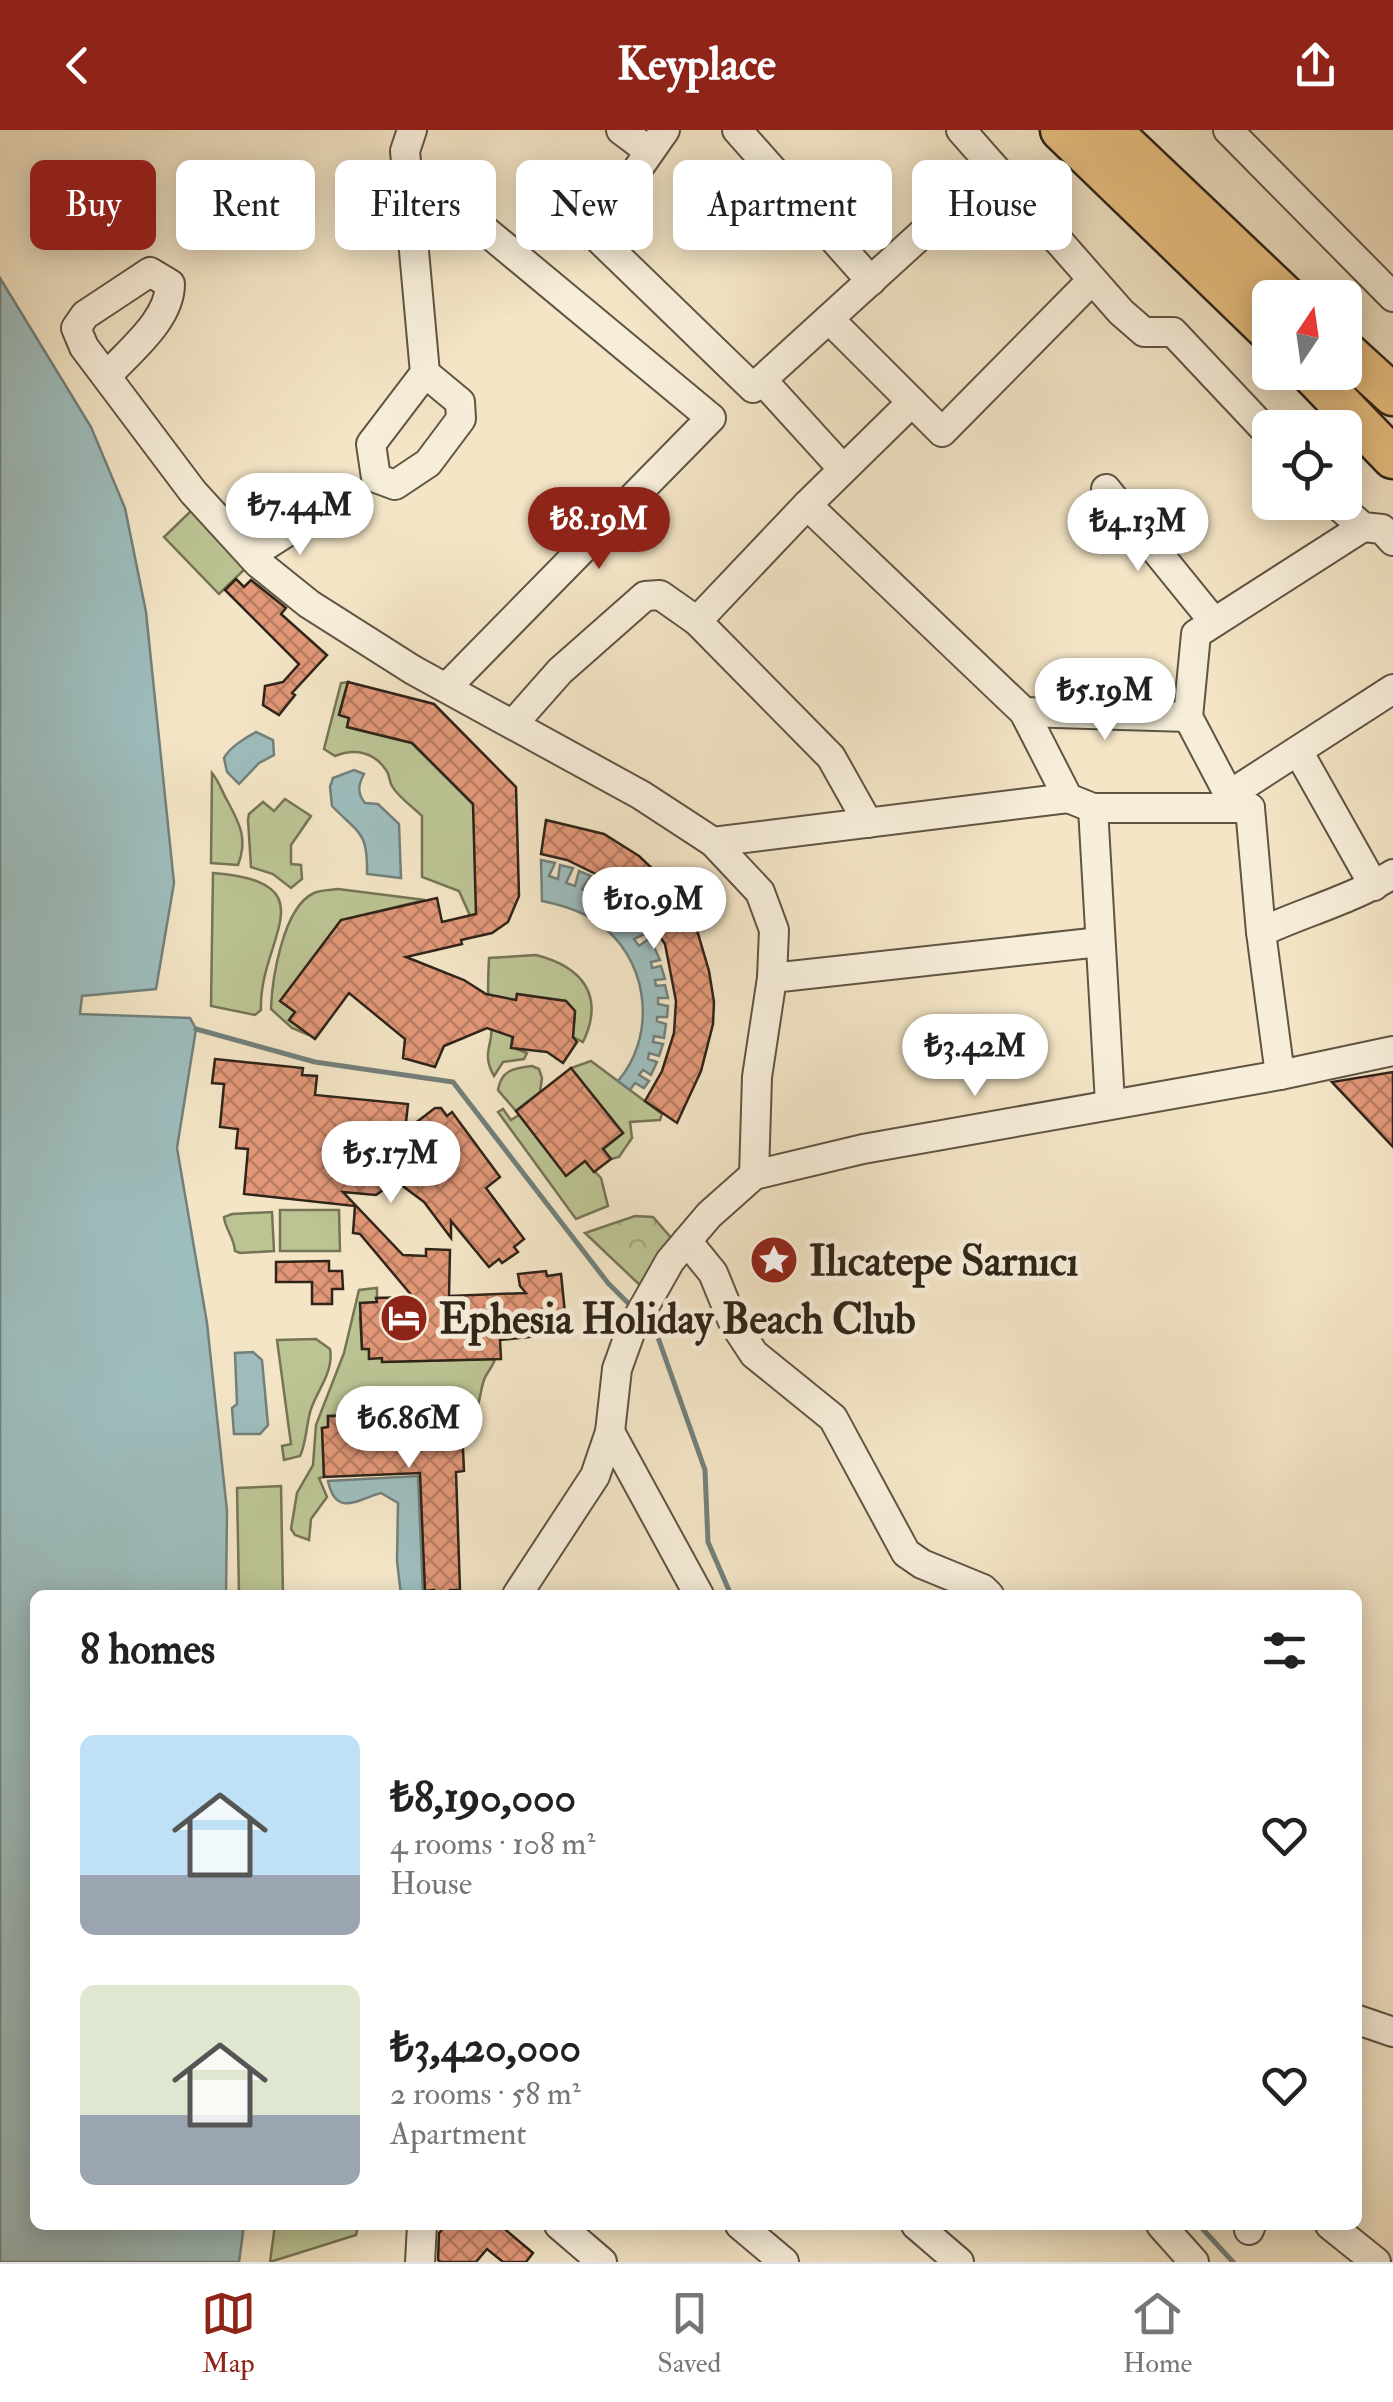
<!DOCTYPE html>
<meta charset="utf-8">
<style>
:root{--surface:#fff;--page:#f6f6f6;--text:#222;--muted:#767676;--line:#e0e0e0;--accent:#8f2418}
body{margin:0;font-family:"IM FELL Double Pica",serif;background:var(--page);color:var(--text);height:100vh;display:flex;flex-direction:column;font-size:38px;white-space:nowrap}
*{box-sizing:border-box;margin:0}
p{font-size:32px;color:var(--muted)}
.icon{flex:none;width:55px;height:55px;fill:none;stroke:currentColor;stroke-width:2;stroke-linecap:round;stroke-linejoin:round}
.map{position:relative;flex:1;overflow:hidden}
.drawer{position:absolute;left:30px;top:1460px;width:1332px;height:640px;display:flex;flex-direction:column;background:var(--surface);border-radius:15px;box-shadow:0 5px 25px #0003}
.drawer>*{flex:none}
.hud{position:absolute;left:30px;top:30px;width:1335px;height:90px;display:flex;gap:20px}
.needle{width:65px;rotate:13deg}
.tools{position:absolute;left:1252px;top:150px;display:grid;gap:20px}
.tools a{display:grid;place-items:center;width:110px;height:110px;border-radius:15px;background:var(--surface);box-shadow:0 5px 25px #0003;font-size:50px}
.price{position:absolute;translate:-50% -85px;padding:0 22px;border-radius:35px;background:#fff;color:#222;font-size:32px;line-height:65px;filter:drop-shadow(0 2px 5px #0008)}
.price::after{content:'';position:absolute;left:50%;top:60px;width:30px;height:22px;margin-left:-15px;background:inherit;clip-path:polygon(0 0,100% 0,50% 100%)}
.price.on{background:var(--accent);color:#fff}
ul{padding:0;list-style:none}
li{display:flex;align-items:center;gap:30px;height:250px;padding:0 50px}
li span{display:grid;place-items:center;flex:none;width:280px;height:200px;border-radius:15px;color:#555}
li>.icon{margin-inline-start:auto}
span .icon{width:120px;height:120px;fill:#fffc;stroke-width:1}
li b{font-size:42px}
h2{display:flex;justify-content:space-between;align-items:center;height:120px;padding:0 50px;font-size:42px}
.tag{padding:0 35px;border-radius:15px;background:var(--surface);box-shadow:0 5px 25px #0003;font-size:35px;line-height:90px}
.tag.on{background:var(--accent);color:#fff}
header{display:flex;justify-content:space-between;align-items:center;height:130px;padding:0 50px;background:var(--accent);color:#fff;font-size:45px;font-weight:700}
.tab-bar{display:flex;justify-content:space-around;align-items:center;height:140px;border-top:2px solid var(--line);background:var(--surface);font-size:28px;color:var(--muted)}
.tab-bar a{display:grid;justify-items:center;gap:5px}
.tab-bar .on{color:var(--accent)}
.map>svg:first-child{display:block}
.green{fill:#bcc494;stroke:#767456;stroke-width:2.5}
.forest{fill:url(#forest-crowns);stroke:#767456;stroke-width:2.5}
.water{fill:#9ebdbd;stroke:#72807b;stroke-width:2.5}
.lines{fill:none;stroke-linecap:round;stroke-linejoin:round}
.stream{stroke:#72807b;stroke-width:5}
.building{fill:url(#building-cross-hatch);stroke:#2f2419;stroke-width:2.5}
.minor-casing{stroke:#605444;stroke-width:32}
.highway-casing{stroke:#2f2419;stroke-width:45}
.minor{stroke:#f7eeda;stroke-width:28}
.highway{stroke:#eac283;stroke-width:40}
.labels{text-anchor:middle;stroke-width:10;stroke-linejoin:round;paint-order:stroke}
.poi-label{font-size:42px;font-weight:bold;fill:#2f2419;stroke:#f7eeda;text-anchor:start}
</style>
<header><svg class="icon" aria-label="back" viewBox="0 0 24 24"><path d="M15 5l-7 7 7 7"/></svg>Keyplace<svg class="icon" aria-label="share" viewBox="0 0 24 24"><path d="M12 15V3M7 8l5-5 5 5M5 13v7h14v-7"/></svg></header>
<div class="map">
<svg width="1393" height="2132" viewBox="0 0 1393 2132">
<defs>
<pattern id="forest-crowns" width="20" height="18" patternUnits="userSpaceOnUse" patternTransform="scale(2.5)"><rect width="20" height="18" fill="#bcc494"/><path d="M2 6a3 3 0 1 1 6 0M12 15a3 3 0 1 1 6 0" fill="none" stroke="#a2a87f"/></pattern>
<pattern id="building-cross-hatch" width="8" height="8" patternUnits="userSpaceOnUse" patternTransform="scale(2.5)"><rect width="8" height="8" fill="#e29878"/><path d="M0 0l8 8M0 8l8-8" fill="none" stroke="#b87c62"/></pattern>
</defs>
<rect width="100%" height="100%" fill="#f3e5c6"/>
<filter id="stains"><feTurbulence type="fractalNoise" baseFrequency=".002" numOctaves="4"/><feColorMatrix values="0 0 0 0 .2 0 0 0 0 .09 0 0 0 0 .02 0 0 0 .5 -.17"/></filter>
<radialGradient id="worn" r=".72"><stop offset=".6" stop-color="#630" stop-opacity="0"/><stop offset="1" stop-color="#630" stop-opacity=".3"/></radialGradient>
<g class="green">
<polygon points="193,379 248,436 219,464 164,407"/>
<path d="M348 552 339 584 349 587 347 597 412 613 473 674 490 771 472 790 459 761 422 747V686C413 677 398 667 392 656 389 651 390 645 386 640 374 622 355 618 335 626L324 619 341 553Z"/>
<path d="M212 643C220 653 222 662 228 672 240 694 248 710 238 735L211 733Z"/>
<polygon points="285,669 311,686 291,715 291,734 301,735 302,749 291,758 273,744 251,737 248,690 249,684 263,672 274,681"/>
<path d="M213 743C332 752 258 810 261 880L255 885 211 876Z"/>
<path d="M338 759 425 770 341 790 281 871 295 882 289 890 309 905 292 898 271 879C272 849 283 777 314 763 320 760 331 760 338 759Z"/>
<path d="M536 825C583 837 605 866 583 912L573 907 575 882 569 880 566 871 517 865 511 917 527 923 524 929 503 932 494 946C480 921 495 914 491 892 487 870 488 851 489 828Z"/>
<polygon points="591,931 662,984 660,990 630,992 632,1008 619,1027 611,1029 603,1019 623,1003 571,938"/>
<path d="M532 936 539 939 542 948 540 962 516 981 498 960C501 940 514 938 532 936Z"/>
<polygon points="503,979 511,990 519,985 566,1045 585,1031 601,1048 608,1076 576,1089 498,982"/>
<polygon points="280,1080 339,1080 340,1121 280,1121"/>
<path d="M272 1082 274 1121 240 1123 235 1121C234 1107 225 1099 224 1087L232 1084Z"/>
<path d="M377 1158V1172L360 1187 362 1219H369V1228H382L383 1232 495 1229C493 1237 486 1243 484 1250 478 1267 480 1290 462 1300L461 1277 328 1286V1297L322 1298 324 1347 319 1348 327 1367 311 1389 309 1410 295 1405 291 1399 297 1363 313 1335 316 1295 344 1223 359 1160Z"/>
<path d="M316 1209 330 1219C334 1241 318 1259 311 1279 306 1294 307 1311 300 1326L284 1330 282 1316 291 1314 277 1210Z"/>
<polygon points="281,1356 283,1465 239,1465 237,1358"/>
<polygon points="275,2095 358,2095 356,2105 270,2132"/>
</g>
<polygon class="forest" points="635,1086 653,1087 673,1110 644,1159 585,1103"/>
<g class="water">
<polygon points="0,148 91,297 125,378 146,482 174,753 156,859 82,866 80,884 190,888 196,899 177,1018 207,1193 227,1381 226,1465 35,1465 35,2095 244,2095 239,2132 0,2132"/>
<path d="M256 602 273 610 274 625 259 633 239 654 227 642 224 628C229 618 246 607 256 602Z"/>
<path d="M354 640 364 644C358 655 357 663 365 673L378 674 399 694 401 748 367 744C368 701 359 704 332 676L330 657 333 648Z"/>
<path d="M541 730 555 733 549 746 558 749 560 735 573 738 566 753 575 756 579 741 591 746 582 759 590 764 597 750 608 757 597 769 605 774 613 762 624 770 612 781 618 787 628 775 637 786 623 794 629 801 640 791 647 803 634 809 639 816 650 808 660 830 651 832 652 838 661 836 665 849 655 850 656 856 665 855 668 868H658V874L668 876 667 887H657V891L666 894 664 908 654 906 653 912 663 914 659 926 649 923 648 929 657 932 651 945 643 940 639 945 649 951 644 958 635 953 630 960 618 951C655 908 650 838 607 800 589 783 566 776 542 771Z"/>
<polygon points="253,1222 262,1230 268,1295 260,1304 234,1304 232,1278 237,1274 235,1223"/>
<path d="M418 1346 423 1465H401L397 1431 398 1373 381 1363C360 1368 336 1389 328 1351Z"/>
</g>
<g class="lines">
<g class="stream">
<polyline points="196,899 315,932 453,952 608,1153 631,1176"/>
<polyline points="646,1190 655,1199 705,1340 708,1412 731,1465"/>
<polyline points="1199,2095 1233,2132"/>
</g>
</g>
<g class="building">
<polygon points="236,449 244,457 251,450 286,478 281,484 327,525 292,563 295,565 279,585 263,575 265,556 283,552 299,534 225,460"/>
<polygon points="348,552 434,574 516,657 519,766 508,792 492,803 461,810 462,814 406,827 464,850 486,864 516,870 517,864 566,871 575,881 573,907 577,912 563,933 547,922 511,918 513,907 487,898 444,916 435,937 403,928 405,909 349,863 315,909 289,890 295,882 280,871 341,790 437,768 442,792 476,784 473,674 412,613 347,597 349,588 339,585"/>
<polygon points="546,690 604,704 639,726 678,763 694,790 709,841 714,872 713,894 701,941 677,993 645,971 662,941 674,903 676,871 665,814 638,775 612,752 567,730 541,724"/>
<polygon points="215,929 303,938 302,945 317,946 315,965 408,974 405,1001 435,978 441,978 447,986 452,982 500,1047 486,1058 524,1109 514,1117 518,1122 502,1133 499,1129 489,1137 451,1091 451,1108 424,1072 396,1051 376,1065 343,1062 403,1125 426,1126 426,1119 450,1120 449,1166 526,1163 520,1156 518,1144 546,1141 547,1146 561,1144 567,1203 500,1210 501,1229 382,1232 382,1228 369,1229 369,1219 362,1219 360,1173 377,1172 376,1168 413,1167 360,1104 353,1103 355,1076 244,1064 248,1019 236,1018 238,999 220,997 224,954 212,953"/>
<polygon points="571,938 623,1003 603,1019 611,1029 594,1042 585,1031 566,1046 516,981"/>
<polygon points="1393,942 1393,1017 1332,952"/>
<polygon points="329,1131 329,1141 342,1141 343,1159 332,1159 332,1174 312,1174 312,1152 276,1152 276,1132"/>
<polygon points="461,1277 464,1341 456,1342 460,1460 450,1460 449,1465 433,1465 434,1460 425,1461 420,1343 324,1347 322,1298 328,1297 328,1286 339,1286 339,1281"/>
<polygon points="446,2095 500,2095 533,2123 526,2132 503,2132 487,2119 476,2132 441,2132 438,2130 439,2103"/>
</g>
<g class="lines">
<g class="minor-casing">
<g id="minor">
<polyline points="412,0 405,21 425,243 371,314 376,348 395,355 428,333 461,289 460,272 425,243"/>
<polyline points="621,0 649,21"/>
<polyline points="665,0 593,103 753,258 994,38"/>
<polyline points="737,0 871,151"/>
<polyline points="961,0 1121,182 1144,202 1173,202 1270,305"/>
<polyline points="1228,0 1393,167"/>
<polyline points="829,189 942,302 1092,150"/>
<path d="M107 246C129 221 170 190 170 154L150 142 85 185 76 198 84 217 193 362 258 433 309 474 413 540 641 665 713 712 760 762 774 800 772 848 757 947 754 1045"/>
<polyline points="762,250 843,339"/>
<polyline points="1106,359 1214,492"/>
<polyline points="1334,372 1363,397 1382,399 1393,411"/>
<polyline points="807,375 1024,582 1068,668 1093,678 1110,973"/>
<polyline points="251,425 318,382"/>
<polyline points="697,491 807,375 912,272"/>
<polyline points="447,557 711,288 481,97"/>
<polyline points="1024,582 1188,587"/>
<polyline points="514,593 560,541 645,466 660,465 697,491 831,627 868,693"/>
<polyline points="1298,621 1374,756"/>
<polyline points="1229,665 1393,559"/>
<polyline points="1093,678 1250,678"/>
<polyline points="713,712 1068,668"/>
<path d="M1261 802C1304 782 1353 769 1393 744"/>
<polyline points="772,848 1100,812"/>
<polyline points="1280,945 1261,802 1250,678 1229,665 1188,587 1196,504 1363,397"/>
<polyline points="687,1111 713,1143 733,1192 754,1224 833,1288 906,1423 922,1434 983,1459 989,1465"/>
<polyline points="610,1302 699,1465"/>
<polyline points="517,1465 595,1346 610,1302 617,1239 631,1200 670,1131 709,1085 754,1045 863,1019 1280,945 1393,921"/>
<polyline points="1358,1890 1393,1902"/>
<polyline points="559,2095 602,2132"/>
<polyline points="740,2095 784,2132"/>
<polyline points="916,2095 959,2132"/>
<polyline points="1161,2095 1194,2132"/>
<polyline points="1330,2095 1376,2132"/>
<polyline points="1249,2100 1251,2095"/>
<polyline points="420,2132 422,2095"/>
</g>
</g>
<g class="highway-casing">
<g id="highway">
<polyline points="1061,0 1270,202"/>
<polyline points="1110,0 1287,168"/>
<polyline points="1345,221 1393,265"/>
<polyline points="1310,242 1393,328"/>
</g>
</g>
<use href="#minor" class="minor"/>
<use href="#highway" class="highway"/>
</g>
<defs>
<g id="sight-disc" transform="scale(2.5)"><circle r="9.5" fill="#8f2418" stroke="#f7eeda"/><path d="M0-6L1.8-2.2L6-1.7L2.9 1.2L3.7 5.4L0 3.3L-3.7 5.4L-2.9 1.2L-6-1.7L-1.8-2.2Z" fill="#fff"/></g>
<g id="hotel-disc" transform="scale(2.5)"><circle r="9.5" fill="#8f2418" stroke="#f7eeda"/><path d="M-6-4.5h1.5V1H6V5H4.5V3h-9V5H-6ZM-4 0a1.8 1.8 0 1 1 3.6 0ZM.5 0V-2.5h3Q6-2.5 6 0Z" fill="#fff"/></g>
</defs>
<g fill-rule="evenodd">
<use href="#sight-disc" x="774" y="1130"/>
<use href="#hotel-disc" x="404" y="1188"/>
</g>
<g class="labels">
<g class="poi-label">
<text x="809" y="1145">Ilıcatepe Sarnıcı</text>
<text x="439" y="1203">Ephesia Holiday Beach Club</text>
</g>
</g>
<rect width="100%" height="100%" filter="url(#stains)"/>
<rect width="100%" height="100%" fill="url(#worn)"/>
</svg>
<div class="tools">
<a><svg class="needle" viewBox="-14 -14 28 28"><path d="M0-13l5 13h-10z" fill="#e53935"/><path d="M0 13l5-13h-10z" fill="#767676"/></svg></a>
<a><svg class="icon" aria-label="locate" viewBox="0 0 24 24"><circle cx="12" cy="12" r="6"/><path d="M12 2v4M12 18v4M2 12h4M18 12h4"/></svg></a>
</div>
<b class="price" style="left:300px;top:428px">₺7.44M</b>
<b class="price on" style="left:599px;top:442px">₺8.19M</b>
<b class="price" style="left:1138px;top:444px">₺4.13M</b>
<b class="price" style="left:1105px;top:613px">₺5.19M</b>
<b class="price" style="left:654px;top:822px">₺10.9M</b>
<b class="price" style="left:975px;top:969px">₺3.42M</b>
<b class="price" style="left:391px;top:1076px">₺5.17M</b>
<b class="price" style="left:409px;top:1341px">₺6.86M</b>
<div class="hud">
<a class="tag on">Buy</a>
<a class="tag">Rent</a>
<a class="tag">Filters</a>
<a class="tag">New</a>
<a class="tag">Apartment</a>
<a class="tag">House</a>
</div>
<section class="drawer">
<h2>8 homes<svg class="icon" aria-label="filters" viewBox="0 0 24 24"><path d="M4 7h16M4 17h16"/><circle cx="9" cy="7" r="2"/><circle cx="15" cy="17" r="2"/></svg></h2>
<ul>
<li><span style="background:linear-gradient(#bfe0f5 70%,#9aa5b1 0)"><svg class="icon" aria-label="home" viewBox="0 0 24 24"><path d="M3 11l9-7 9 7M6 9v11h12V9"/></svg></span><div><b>₺8,190,000</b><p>4 rooms · 108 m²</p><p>House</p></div><svg class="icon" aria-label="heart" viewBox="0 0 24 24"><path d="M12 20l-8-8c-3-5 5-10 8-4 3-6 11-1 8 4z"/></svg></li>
<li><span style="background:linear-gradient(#dfe7d0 65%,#9aa5b1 0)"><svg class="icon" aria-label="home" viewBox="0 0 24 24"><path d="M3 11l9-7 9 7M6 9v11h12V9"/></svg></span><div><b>₺3,420,000</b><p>2 rooms · 58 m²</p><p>Apartment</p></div><svg class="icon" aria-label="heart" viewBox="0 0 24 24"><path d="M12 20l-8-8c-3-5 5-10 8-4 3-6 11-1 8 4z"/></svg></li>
</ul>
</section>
</div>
<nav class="tab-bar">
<a class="on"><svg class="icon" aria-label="map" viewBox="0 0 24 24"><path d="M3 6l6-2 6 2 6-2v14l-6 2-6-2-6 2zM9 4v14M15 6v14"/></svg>Map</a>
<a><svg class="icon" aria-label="saved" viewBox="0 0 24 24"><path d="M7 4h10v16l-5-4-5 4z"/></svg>Saved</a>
<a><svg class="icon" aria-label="home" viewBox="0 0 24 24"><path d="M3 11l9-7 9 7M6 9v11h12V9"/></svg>Home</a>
</nav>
